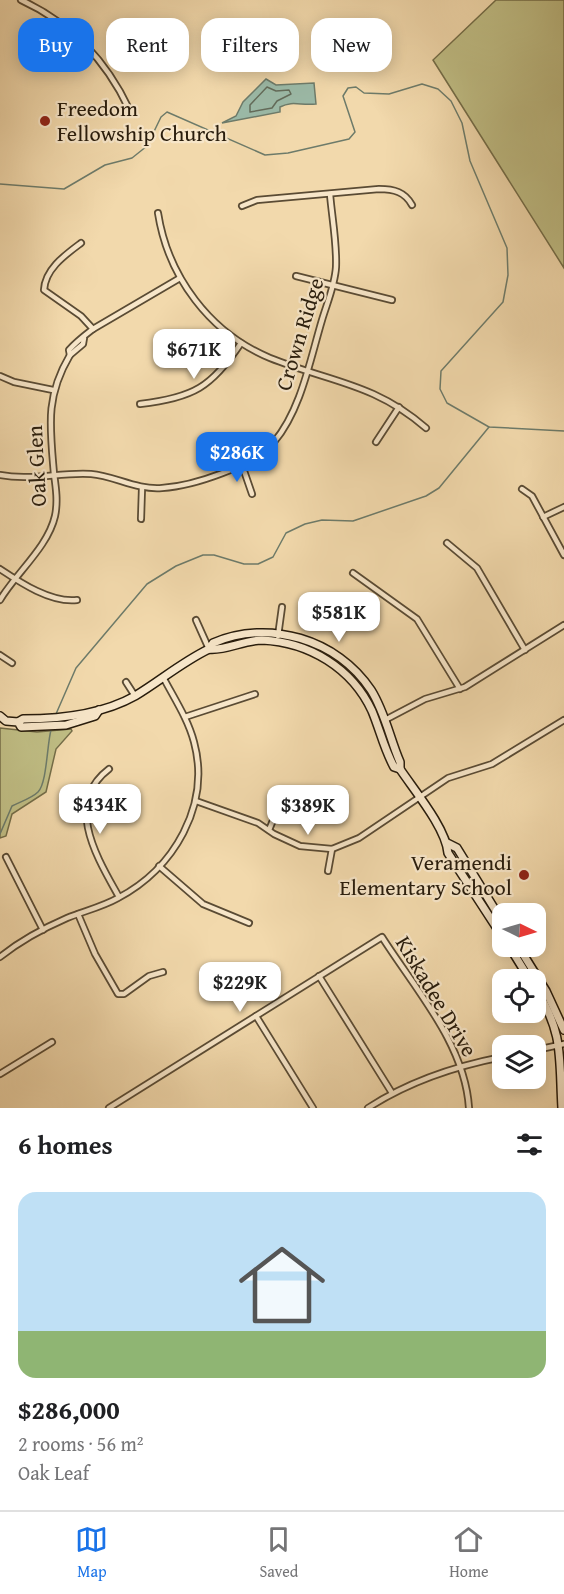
<!DOCTYPE html>
<meta charset="utf-8">
<style>
:root{--surface:#fff;--page:#f2f2f2;--text:#202124;--muted:#757577;--line:#e0e0e0;--accent:#1a73e8}
body{margin:0;font-family:"Gentium Book Plus",serif;background:var(--page);color:var(--text);height:100vh;display:flex;flex-direction:column;font-size:22px;white-space:nowrap}
*{box-sizing:border-box;margin:0}
p{font-size:20px;color:var(--muted)}
.icon{flex:none;width:33px;height:33px;fill:none;stroke:currentColor;stroke-width:2;stroke-linecap:round;stroke-linejoin:round}
.map{position:relative;height:1108px;overflow:hidden}
.details{display:flex;flex-direction:column;background:var(--surface);flex:1}
.details>*{flex:none}
.hud{position:absolute;left:18px;top:18px;width:528px;height:54px;display:flex;gap:12px}
.needle{width:39px;rotate:95deg}
.fabs{position:absolute;left:492px;top:903px;display:grid;gap:12px}
.fabs a{display:grid;place-items:center;width:54px;height:54px;border-radius:12px;background:var(--surface);box-shadow:0 3px 15px #0003;font-size:30px}
.price{position:absolute;translate:-50% -51px;padding:0 14px;border-radius:12px;background:#fff;color:#222;font-size:20px;line-height:39px;filter:drop-shadow(0 2px 3px #0008)}
.price::after{content:'';position:absolute;left:50%;top:36px;width:18px;height:14px;margin-left:-9px;background:inherit;clip-path:polygon(0 0,100% 0,50% 100%)}
.price.active{background:var(--accent);color:#fff}
ul{padding:0;list-style:none}
li{display:grid;align-content:center;gap:12px;height:318px;padding:0 18px}
li+li{border-top:2px solid var(--line)}
li span{display:grid;place-items:center;height:186px;border-radius:18px;color:#555}
li>.icon{margin-inline-start:auto}
span .icon{width:108px;height:108px;fill:#fffc;stroke-width:1}
li b{font-size:26px}
h2{display:flex;justify-content:space-between;align-items:center;height:72px;padding:0 18px;font-size:26px}
.pill{padding:0 21px;border-radius:18px;background:var(--surface);box-shadow:0 3px 15px #0003;font-size:21px;line-height:54px}
.pill.active{background:var(--accent);color:#fff}
.tabs{display:flex;justify-content:space-around;align-items:center;height:84px;border-top:2px solid var(--line);background:var(--surface);font-size:16px;color:var(--muted)}
.tabs a{display:grid;justify-items:center;gap:3px}
.tabs .active{color:var(--accent)}
.map>svg:first-child{display:block}
.green{fill:#c0be85;stroke:#746d48;stroke-width:1.5}
.water{fill:#9bbaa8;stroke:#6d7b6a;stroke-width:1.5}
.lines{fill:none;stroke-linecap:round;stroke-linejoin:round}
.shore{stroke:#626b5a;stroke-width:1.5}
.stream{stroke:#6d7b6a;stroke-width:1.5}
.street-casing{stroke:#5a4b34;stroke-width:8}
.secondary-casing{stroke:#281c0c;stroke-width:10}
.street{stroke:#f7e6c9;stroke-width:4.5}
.secondary{stroke:#f7e6c9;stroke-width:7}
.poi-dot{fill:#8f2418;stroke:#f7e6c9;stroke-width:2}
.labels{text-anchor:middle;stroke-width:4.5;stroke-linejoin:round;paint-order:stroke}
.poi-label{font-size:22px;fill:#281c0c;stroke:#f7e6c9;text-anchor:start}
.street-label{font-size:22px;fill:#281c0c;stroke:#f7e6c9}
</style>
<div class="map">
<svg width="564" height="1108" viewBox="0 0 564 1108">
<rect width="100%" height="100%" fill="#f2d9ac"/>
<filter id="stains"><feTurbulence type="fractalNoise" baseFrequency=".00333" numOctaves="4"/><feColorMatrix values="0 0 0 0 .2 0 0 0 0 .09 0 0 0 0 .02 0 0 0 .5 -.17"/></filter>
<radialGradient id="worn" r=".72"><stop offset=".6" stop-color="#630" stop-opacity="0"/><stop offset="1" stop-color="#630" stop-opacity=".3"/></radialGradient>
<g class="green">
<polygon points="496,0 564,0 564,268 433,60"/>
<polygon points="0,728 37,732 71,729 72,731 56,749 46,792 12,814 6,836 0,838"/>
</g>
<path class="water" d="M266 79 276 85 314 83 316 104C301 106 293 100 280 107V112L222 123 236 116 243 102Z"/>
<g class="lines">
<polygon class="shore" points="267,87 276,91 289,90 291,94 277,101 272,108 250,112 250,105"/>
<g class="stream">
<polyline points="0,184 64,189 105,165 132,158 147,146 161,117 167,112 265,155 288,153 349,139 355,132 343,96 348,88 356,87 364,93 389,94 422,84 438,89 451,101 462,123 470,161 507,248 508,275 503,302 441,371 440,389 447,403 489,427 564,431"/>
<polyline points="56,714 76,668 147,584 176,566 203,555 214,555 244,564 258,564 273,557 286,533 305,524 322,520 353,521 426,496 439,488 489,427"/>
<path d="M0 834 12 806C20 802 32 798 38 792 47 783 47 744 51 730"/>
</g>
<g class="street-casing">
<g id="street">
<path d="M21 0C71 23 106 60 129 109"/>
<path d="M242 206 257 200 379 189C394 189 405 192 412 205"/>
<path d="M158 213C168 277 210 333 270 358 330 382 374 383 426 428"/>
<path d="M81 243C65 255 45 269 44 290L81 316 93 329"/>
<polyline points="296,276 392,300"/>
<polyline points="70,355 83,344 84,338"/>
<polyline points="0,376 14,382 53,390"/>
<path d="M140 404C193 398 212 387 241 343"/>
<polyline points="376,442 399,407"/>
<polyline points="242,465 252,494"/>
<path d="M0 475C31 481 60 472 91 474 115 476 136 490 162 488 193 486 254 466 274 442 301 410 310 360 322 320 327 303 335 285 336 267 337 243 332 218 330 194"/>
<polyline points="522,489 532,496 564,555"/>
<polyline points="543,517 564,507"/>
<polyline points="141,519 142,488"/>
<polyline points="447,543 477,568 525,650"/>
<path d="M0 569C21 583 51 603 77 600"/>
<polyline points="353,573 417,619 460,689"/>
<path d="M0 600C16 573 48 547 55 516 58 502 56 488 54 474 50 427 45 397 70 355L69 350C77 341 84 336 93 329L180 278"/>
<polyline points="196,620 209,649"/>
<polyline points="278,636 282,607"/>
<polyline points="0,655 12,663"/>
<polyline points="126,682 135,696"/>
<polyline points="185,717 255,694"/>
<polyline points="385,720 425,699 465,687 564,625"/>
<path d="M109 769C63 804 98 859 119 897"/>
<polyline points="196,801 258,823 274,834 300,846 332,849 359,838 448,778 492,764 564,720"/>
<polyline points="269,830 285,791 302,791"/>
<polyline points="6,857 43,930"/>
<polyline points="159,866 203,904 249,923"/>
<polyline points="328,871 332,849"/>
<polyline points="78,914 95,954 118,994 124,994 149,976 163,972"/>
<path d="M0 957C20 941 44 928 67 918 84 911 102 907 118 898 174 869 211 805 194 742 188 719 174 698 163 677"/>
<polyline points="319,976 392,1093"/>
<polyline points="256,1016 313,1108"/>
<polyline points="536,1050 564,1044"/>
<polyline points="0,1074 52,1042"/>
<path d="M109 1108 382 937C415 989 465 1044 469 1108"/>
<path d="M368 1108C408 1082 456 1066 502 1057"/>
</g>
</g>
<g class="secondary-casing">
<g id="secondary">
<path d="M209 649C225 651 244 640 262 640 309 642 352 668 372 711 380 730 384 749 394 767L400 769C414 790 446 828 448 853L502 936"/>
<polyline points="0,716 6,721 18,722 21,727 66,725 95,716 99,710"/>
<path d="M18 722 23 719C60 719 103 714 135 696 160 681 182 662 209 649L213 643C269 619 337 639 371 690 385 712 390 739 400 762V769"/>
<polyline points="447,843 457,848 502,921"/>
<polyline points="509,946 530,980"/>
<polyline points="518,946 546,991 564,1030"/>
<path d="M536 989C564 1034 559 1057 562 1108"/>
</g>
</g>
<use href="#street" class="street"/>
<use href="#secondary" class="secondary"/>
</g>
<g class="poi-dot">
<circle cx="45" cy="121" r="6"/>
<circle cx="524" cy="875" r="6"/>
</g>
<g class="labels">
<g class="poi-label">
<text x="57" y="116">Freedom<tspan x="57" dy="25">Fellowship Church</tspan></text>
<text x="512" y="870" text-anchor="end">Veramendi<tspan x="512" dy="25">Elementary School</tspan></text>
</g>
<g class="street-label">
<text transform="translate(299 334) rotate(-73)" y="8">Crown Ridge</text>
<text transform="translate(36 466) rotate(-93)" y="8">Oak Glen</text>
<text transform="translate(437 996) rotate(59)" y="8">Kiskadee Drive</text>
</g>
</g>
<rect width="100%" height="100%" filter="url(#stains)"/>
<rect width="100%" height="100%" fill="url(#worn)"/>
</svg>
<div class="fabs">
<a><svg class="needle" viewBox="-14 -14 28 28"><path d="M0-13l5 13h-10z" fill="#e53935"/><path d="M0 13l5-13h-10z" fill="#757577"/></svg></a>
<a><svg class="icon" aria-label="locate" viewBox="0 0 24 24"><circle cx="12" cy="12" r="6"/><path d="M12 2v4M12 18v4M2 12h4M18 12h4"/></svg></a>
<a><svg class="icon" aria-label="layers" viewBox="0 0 24 24"><path d="M12 4l9 5-9 5-9-5zM3 14l9 5 9-5"/></svg></a>
</div>
<b class="price" style="left:194px;top:380px">$671K</b>
<b class="price active" style="left:237px;top:483px">$286K</b>
<b class="price" style="left:339px;top:643px">$581K</b>
<b class="price" style="left:100px;top:835px">$434K</b>
<b class="price" style="left:308px;top:836px">$389K</b>
<b class="price" style="left:240px;top:1013px">$229K</b>
<div class="hud">
<a class="pill active">Buy</a>
<a class="pill">Rent</a>
<a class="pill">Filters</a>
<a class="pill">New</a>
</div>
</div>
<section class="details">
<h2>6 homes<svg class="icon" aria-label="filters" viewBox="0 0 24 24"><path d="M4 7h16M4 17h16"/><circle cx="9" cy="7" r="2"/><circle cx="15" cy="17" r="2"/></svg></h2>
<ul>
<li><span style="background:linear-gradient(#bfe0f5 75%,#8fb573 0)"><svg class="icon" aria-label="home" viewBox="0 0 24 24"><path d="M3 11l9-7 9 7M6 9v11h12V9"/></svg></span><div><b>$286,000</b><p>2 rooms · 56 m²</p><p>Oak Leaf</p></div></li>
</ul>
</section>
<nav class="tabs">
<a class="active"><svg class="icon" aria-label="map" viewBox="0 0 24 24"><path d="M3 6l6-2 6 2 6-2v14l-6 2-6-2-6 2zM9 4v14M15 6v14"/></svg>Map</a>
<a><svg class="icon" aria-label="saved" viewBox="0 0 24 24"><path d="M7 4h10v16l-5-4-5 4z"/></svg>Saved</a>
<a><svg class="icon" aria-label="home" viewBox="0 0 24 24"><path d="M3 11l9-7 9 7M6 9v11h12V9"/></svg>Home</a>
</nav>
